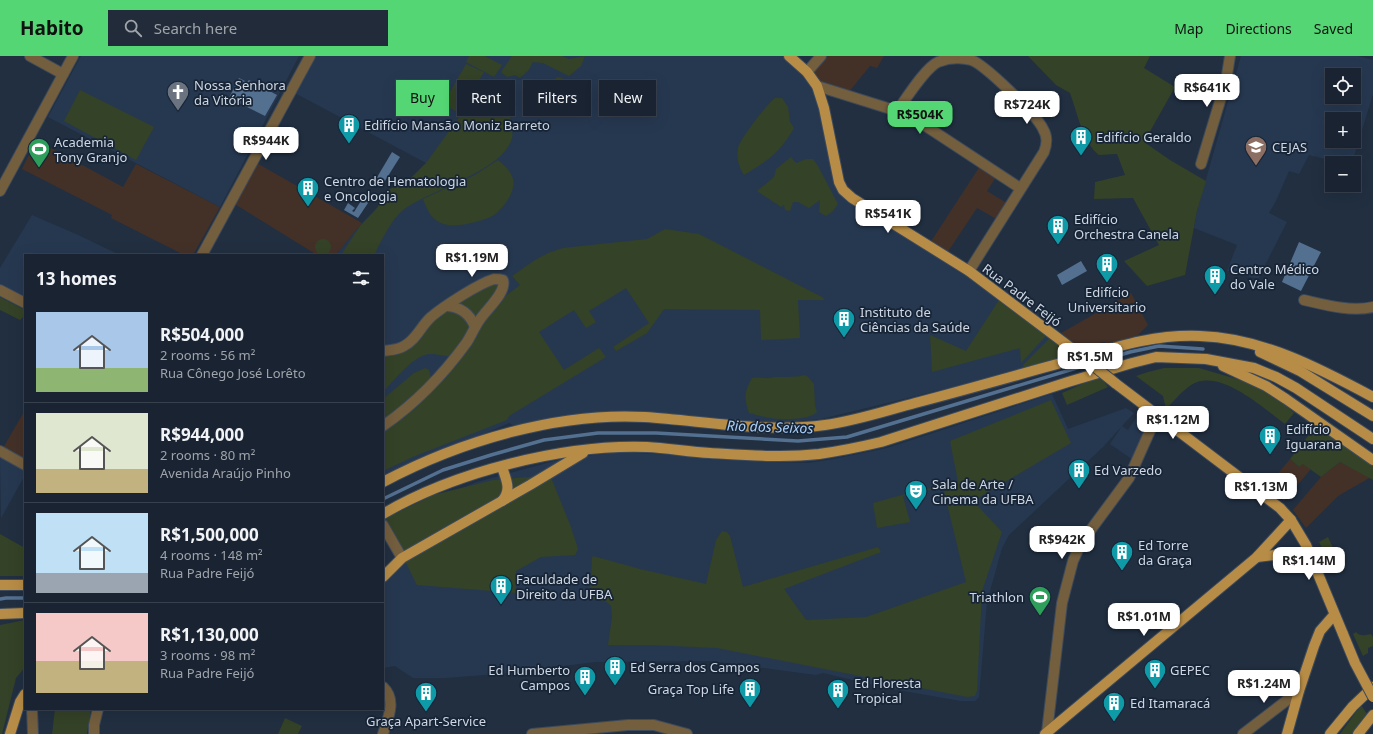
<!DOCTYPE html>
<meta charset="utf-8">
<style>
:root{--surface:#192331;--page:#222b39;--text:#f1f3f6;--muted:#9fa4ab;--line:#37404d;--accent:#53d673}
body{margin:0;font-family:"Noto Sans",sans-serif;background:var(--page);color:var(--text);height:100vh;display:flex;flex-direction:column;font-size:15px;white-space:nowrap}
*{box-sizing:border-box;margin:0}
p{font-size:13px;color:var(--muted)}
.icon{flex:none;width:22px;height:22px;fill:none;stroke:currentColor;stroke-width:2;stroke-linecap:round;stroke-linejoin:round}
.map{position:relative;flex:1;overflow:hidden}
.side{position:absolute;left:24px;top:198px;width:360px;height:456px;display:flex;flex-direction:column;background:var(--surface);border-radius:0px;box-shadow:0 4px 16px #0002,0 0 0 1px var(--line)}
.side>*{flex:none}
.guide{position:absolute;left:396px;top:24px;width:380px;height:36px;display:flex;gap:8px}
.buttons{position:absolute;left:1325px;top:12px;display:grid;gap:8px}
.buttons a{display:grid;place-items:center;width:36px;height:36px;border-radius:0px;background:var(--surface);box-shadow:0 4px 16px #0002,0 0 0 1px var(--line);font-size:20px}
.price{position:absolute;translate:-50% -34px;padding:0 9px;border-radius:8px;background:#fff;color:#222;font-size:13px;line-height:26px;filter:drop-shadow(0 1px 2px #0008)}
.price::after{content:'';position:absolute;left:50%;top:24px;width:12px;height:9px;margin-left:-6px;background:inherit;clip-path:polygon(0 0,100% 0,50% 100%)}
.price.current{background:var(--accent);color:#111}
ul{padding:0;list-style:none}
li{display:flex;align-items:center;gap:12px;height:100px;padding:0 12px}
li+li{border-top:1px solid var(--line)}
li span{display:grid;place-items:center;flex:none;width:112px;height:80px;border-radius:0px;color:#555}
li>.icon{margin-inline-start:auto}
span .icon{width:48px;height:48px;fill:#fffc;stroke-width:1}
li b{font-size:17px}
h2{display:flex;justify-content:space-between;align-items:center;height:48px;padding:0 12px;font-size:17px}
.pill{padding:0 14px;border-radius:0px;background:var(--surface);box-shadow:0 4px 16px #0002,0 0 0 1px var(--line);font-size:14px;line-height:36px}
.pill.current{background:var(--accent);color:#111}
header{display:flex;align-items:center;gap:24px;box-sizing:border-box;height:56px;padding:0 20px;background:var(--accent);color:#111}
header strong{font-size:19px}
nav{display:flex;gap:22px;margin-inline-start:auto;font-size:14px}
.search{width:280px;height:36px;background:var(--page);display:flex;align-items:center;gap:10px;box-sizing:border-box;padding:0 14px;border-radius:0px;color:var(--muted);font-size:15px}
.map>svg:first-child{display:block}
.commercial{fill:#433128}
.built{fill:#263850;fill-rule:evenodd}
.green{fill:#344227}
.water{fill:#537090}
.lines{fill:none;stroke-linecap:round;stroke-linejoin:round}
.stream{stroke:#537090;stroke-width:3.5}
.minor-casing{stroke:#3d4a5b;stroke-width:12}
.major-casing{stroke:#3d4a5b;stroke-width:12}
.minor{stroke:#735e3e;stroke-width:10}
.major{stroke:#b78c46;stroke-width:10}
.major-bridge-casing{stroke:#3d4a5b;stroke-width:12;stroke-linecap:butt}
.major-bridge{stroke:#b78c46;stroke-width:10}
.labels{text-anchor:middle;stroke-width:3.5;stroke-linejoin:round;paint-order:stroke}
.poi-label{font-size:13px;fill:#ced7e3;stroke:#172537;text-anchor:start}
.street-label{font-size:13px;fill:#ced7e3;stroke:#172537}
.water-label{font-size:14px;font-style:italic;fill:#aad0fa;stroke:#172537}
</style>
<header>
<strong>Habito</strong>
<div class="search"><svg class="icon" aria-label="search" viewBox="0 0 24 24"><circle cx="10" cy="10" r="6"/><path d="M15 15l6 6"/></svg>Search here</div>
<nav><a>Map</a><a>Directions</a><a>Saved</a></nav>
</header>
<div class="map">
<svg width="1373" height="678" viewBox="0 0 1373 678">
<rect width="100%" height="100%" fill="#212f41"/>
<g class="commercial">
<polygon points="823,0 884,0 877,12 870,10 848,37 818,28 809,16"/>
<polygon points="36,84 123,131 136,108 220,151 193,199 184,199 111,162 112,159 22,113"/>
<polygon points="255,106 362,167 336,199 317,199 233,147"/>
<polygon points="982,107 998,118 987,135 1010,149 1000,165 977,152 945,200 928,190"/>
<polygon points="1131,237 1148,269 1130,287 1114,291 1104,286 1074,294 1056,280"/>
<polygon points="25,354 25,401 24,403 3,392"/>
<polygon points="1290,403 1299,411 1302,407 1311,413 1284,445 1267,431"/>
<polygon points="1340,406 1371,421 1338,440 1306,472 1293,454 1321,421"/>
</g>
<g class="built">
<polygon points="81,0 299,0 220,151 48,61"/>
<polygon points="312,0 786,0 814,30 837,127 958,210 1079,301 969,329 949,332 821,363 787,366 565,361 518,369 513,369 509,367 430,401 395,414 383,420 383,199 336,199 362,167 377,152 387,134 407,126 426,107 293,36"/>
<path d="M1241 0H1358L1373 4V38L1352 107H1342L1309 99 1299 118 1289 115 1276 145 1269 157 1287 166 1258 223 1227 215 1237 189 1194 172 1197 155ZM1332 19H1354V41H1332ZM1332 63H1354V85H1332Z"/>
<polygon points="32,159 76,178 120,199 25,199 25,241 0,228 0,212"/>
<polygon points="1052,338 1068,373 1126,352 1134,357 1122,370 1128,374 1136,362 1145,369 1143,383 1133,404 1110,388 1122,370 1103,391 1009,479 1002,492 987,546 979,641 975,645 961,645 886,632 823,617 816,619 712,605 595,606 509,617 446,622 413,622 395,610 383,612 383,527 388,523 397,507 396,460 477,426 562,403 619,396 672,399 706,403 775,406 808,407 834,403 887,392"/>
<polygon points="0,398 25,413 25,419 1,462"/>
</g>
<g class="green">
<polygon points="469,0 485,0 502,9 494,21 466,6"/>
<polygon points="512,0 562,0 569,3 585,0 581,10 569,20 543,7 533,6 528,15 520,22 515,19 507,21 501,16"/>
<path d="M1028 0H1150L1144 12 1175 31 1144 86 1170 104 1206 125 1197 155 1185 219 1147 230 1124 205 1159 189 1133 142 1094 143 1095 126 1125 119 1117 98 1099 99C1083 87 1077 56 1070 37L1056 29Z"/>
<polygon points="466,8 484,16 459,57 443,48"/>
<path d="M557 21C562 21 564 23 566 27L564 31 556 37 549 48 542 47 536 40 537 32 541 28 548 29Z"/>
<path d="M489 32 508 49C509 56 514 77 512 82 503 116 428 134 402 155 390 165 381 186 374 199H341L360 170 377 152 387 134 407 126 426 107 460 60 484 39Z"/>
<polygon points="80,34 154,71 136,104 64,65"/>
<path d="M775 42H782L788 51 790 66 794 72C779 98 768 104 744 119 739 111 736 102 738 92 740 83 767 48 775 42Z"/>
<polygon points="791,101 796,107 806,103 813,103 818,110 838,148 833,155 826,160 819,156 820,144 809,152 798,146 793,146 790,155 785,154 784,149 781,151 757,135 774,121 776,113"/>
<path d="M498 104C504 109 511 115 513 123 516 135 504 152 494 159 482 166 453 173 441 167 430 162 427 153 423 143L475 119Z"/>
<polygon points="665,173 699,178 822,241 825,244 798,244 800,282 761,284 760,254 664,253 647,277 616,295 613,291 649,267 626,232 589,255 596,266 586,272 574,254 539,276 564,314 599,292 606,301 509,360 507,364 415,400 383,415 383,377 416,349 495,248 520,229 512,220 535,204 548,197 563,192 647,183"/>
<circle cx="323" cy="191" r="8"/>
<polygon points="498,225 502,230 475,261 452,248"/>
<polygon points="0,241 25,254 23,261 20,264 0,254"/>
<polygon points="999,244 1047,279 1021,307 1020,292 932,316 930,279 966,295"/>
<path d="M444 252 462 256 472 273 452 301C445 300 437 298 430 298 415 298 394 324 384 335L383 333V297L391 296Z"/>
<polygon points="1050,282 1075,300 1025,316 1023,309"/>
<polygon points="425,312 429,314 431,323 383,368 383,343 414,317"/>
<path d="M1164 312H1199L1254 328 1276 341 1294 357 1285 368C1263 352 1219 311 1191 329 1182 335 1174 345 1166 353L1163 340 1136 320 1148 316Z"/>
<path d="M805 319 808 321 814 328 815 350 817 356C811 364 780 364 771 362 764 361 756 359 749 357 744 342 744 336 752 322 757 321 760 322 765 322 770 323 775 320 780 321 788 321 797 321 805 319Z"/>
<polygon points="1100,320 1108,331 1067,349 1062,337"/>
<polygon points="1051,344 1071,387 978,442 976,445 977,449 1002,476 982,535 977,635 975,640 967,641 717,592 651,589 608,589 612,561 611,550 607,546 590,542 590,538 592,502 593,500 640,513 706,528 716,484 722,475 727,476 730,480 743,531 878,491 881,496 784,533 806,564 866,561 966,526 943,431 903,440 910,466 877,472 873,447 909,437 958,426 950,385"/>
<polygon points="1315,371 1373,410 1373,424 1340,406 1321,421 1303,408 1299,411 1290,403"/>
<polygon points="550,419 571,471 578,493 575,499 541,501 516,515 516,537 417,529 384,463 433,439 493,424"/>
<polygon points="0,478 25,492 25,520 0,520"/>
<polygon points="1328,481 1336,498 1327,503 1319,486"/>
<polygon points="25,564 25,611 16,622 2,678 0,678 0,569"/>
<path d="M1356 576C1360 581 1365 579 1371 578L1373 581V590L1368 592V597L1363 600 1353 578Z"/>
<polygon points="1361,649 1367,658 1352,678 1340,678"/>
<polygon points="55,653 91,653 87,678 52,678"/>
<polygon points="285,662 302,670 298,678 278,678"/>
</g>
<g class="water">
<polygon points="239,22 247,26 249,24 277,39 265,60 229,42"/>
<polygon points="392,96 400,101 383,128 376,123"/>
<polygon points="366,137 372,141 358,162 344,154 348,147 355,152 352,155 354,156"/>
<polygon points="1299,186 1321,196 1301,235 1282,226"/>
<polygon points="1081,205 1087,215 1062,229 1057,219"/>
</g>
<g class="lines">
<g class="stream">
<polyline points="383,443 443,414 491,399 544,384 598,377 656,377 798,385 847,381 1130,296 1159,290 1203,293"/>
<polyline points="0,543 6,542 25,542"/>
</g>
<g class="minor-casing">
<g id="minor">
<polyline points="30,0 63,18"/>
<polyline points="807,16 821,0"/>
<polyline points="817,30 897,55 912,61 1020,132"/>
<path d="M897 55C906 43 925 12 938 6 948 2 960 1 971 4 984 8 1037 59 1043 73 1048 81 1047 88 1044 96L969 215"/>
<polyline points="1201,108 1226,25 1230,0"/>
<polyline points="0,135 73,0"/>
<polyline points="202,199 310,0"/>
<polyline points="0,234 25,247"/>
<path d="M1304 244C1326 249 1350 256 1373 251"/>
<path d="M447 250C461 251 470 258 475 271"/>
<path d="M383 295C390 294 398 294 404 290 416 284 421 270 431 261 444 250 478 228 494 223 497 223 500 223 503 224 507 236 487 253 481 262 475 270 472 278 467 286 444 318 416 347 383 370"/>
<polyline points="0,395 25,409"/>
<polyline points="383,469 402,502"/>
<path d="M383 631C397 644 388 662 383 678"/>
<polyline points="32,653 33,678"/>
<polyline points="1047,676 1062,547 1073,505 1081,487 1129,422 1157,359"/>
<polyline points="94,678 94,669 98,653"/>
<polyline points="532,678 628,669 654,669 687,678"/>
<polyline points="1243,678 1299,635"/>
</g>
</g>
<g class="major-casing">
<g id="major">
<polyline points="789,0 807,16 817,30 824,52 839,126 843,134 852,142 969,215 1079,298"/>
<polyline points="1260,296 1300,315 1373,360"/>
<polyline points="1223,310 1266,330 1286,343 1373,404"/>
<polyline points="1115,327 1243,424 1280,452 1291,464 1306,489 1343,578"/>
<path d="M502 411C506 424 512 433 502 445"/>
<path d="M383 426C460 385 558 356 645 361 705 365 765 377 825 369 855 365 885 355 915 347 965 334 1014 320 1064 306 1110 293 1151 278 1200 280 1262 282 1319 312 1373 341"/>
<path d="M383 458C454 416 564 388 647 391 668 392 689 396 710 397 746 399 783 402 819 398 840 395 860 391 881 386L1068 326 1132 307 1156 301 1206 303 1254 312 1276 321 1296 332 1373 383"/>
<polyline points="1257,501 1283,498 1313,504"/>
<polyline points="383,521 402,502 530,429 583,397"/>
<polyline points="0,529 25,529"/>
<polyline points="0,558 25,557"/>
<polyline points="10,678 20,646 25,638"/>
<polyline points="1045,678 1257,501 1291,464"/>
<polyline points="1287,678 1299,635 1314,590 1320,575 1334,559"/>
<polyline points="1330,678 1353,650 1373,631"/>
<polyline points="1358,678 1373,659"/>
</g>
</g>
<use href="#minor" class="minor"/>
<use href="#major" class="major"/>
<g class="major-bridge-casing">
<g id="major-bridge">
<polyline points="1079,298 1115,327"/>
<polyline points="1343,578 1355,607 1373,641"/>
</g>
</g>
<use href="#major-bridge" class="major-bridge"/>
</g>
<defs>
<g id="church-pin" transform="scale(1.15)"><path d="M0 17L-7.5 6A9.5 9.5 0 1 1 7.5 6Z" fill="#6b7280" stroke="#172537"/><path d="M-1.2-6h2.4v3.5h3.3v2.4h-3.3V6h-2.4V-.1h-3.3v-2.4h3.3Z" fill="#fff"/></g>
<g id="building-pin" transform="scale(1.15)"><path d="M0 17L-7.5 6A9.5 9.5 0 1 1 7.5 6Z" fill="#0f9aa8" stroke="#172537"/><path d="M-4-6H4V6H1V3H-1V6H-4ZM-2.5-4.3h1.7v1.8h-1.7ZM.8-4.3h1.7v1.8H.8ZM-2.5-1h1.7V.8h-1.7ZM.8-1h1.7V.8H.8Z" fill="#fff"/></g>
<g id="school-pin" transform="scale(1.15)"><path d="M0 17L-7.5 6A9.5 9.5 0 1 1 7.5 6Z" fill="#8d6e63" stroke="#172537"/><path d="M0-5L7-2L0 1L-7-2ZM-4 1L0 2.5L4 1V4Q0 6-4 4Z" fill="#fff"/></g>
<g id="stadium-pin" transform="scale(1.15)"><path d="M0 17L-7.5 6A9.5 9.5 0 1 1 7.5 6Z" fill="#2e9e5b" stroke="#172537"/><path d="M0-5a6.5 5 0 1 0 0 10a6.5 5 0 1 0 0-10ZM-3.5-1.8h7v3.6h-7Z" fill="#fff"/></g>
<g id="theatre-pin" transform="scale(1.15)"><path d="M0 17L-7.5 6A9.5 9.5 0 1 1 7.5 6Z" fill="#0f9aa8" stroke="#172537"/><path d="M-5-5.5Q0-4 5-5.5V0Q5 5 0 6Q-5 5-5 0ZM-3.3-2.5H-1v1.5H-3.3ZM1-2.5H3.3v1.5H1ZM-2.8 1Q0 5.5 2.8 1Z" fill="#fff"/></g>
</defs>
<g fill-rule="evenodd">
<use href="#church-pin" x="178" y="36"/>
<use href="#building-pin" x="349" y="69"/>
<use href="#building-pin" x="1081" y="81"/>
<use href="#school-pin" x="1256" y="91"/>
<use href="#stadium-pin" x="39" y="93"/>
<use href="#building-pin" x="308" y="132"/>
<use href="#building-pin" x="1058" y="170"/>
<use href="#building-pin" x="1107" y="208"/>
<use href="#building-pin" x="1215" y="220"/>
<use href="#building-pin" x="844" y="263"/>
<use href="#building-pin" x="1270" y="380"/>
<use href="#building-pin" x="1079" y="414"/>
<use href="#theatre-pin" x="916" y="435"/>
<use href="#building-pin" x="1122" y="496"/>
<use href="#building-pin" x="501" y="530"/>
<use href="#stadium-pin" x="1040" y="541"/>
<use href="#building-pin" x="615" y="611"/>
<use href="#building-pin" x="1155" y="614"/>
<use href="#building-pin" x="585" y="621"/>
<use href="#building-pin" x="750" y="633"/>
<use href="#building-pin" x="838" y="634"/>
<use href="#building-pin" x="426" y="637"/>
<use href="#building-pin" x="1114" y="647"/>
</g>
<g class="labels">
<g class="poi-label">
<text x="194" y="34">Nossa Senhora<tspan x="194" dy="15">da Vitória</tspan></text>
<text x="364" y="74">Edifício Mansão Moniz Barreto</text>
<text x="1096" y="86">Edifício Geraldo</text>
<text x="54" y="91">Academia<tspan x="54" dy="15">Tony Granjo</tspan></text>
<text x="1272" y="96">CEJAS</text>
<text x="324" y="130">Centro de Hematologia<tspan x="324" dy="15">e Oncologia</tspan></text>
<text x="1074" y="168">Edifício<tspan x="1074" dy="15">Orchestra Canela</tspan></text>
<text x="1230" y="218">Centro Médico<tspan x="1230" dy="15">do Vale</tspan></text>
<text x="1107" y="241" text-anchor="middle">Edifício<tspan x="1107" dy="15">Universitario</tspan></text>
<text x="860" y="261">Instituto de<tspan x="860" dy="15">Ciências da Saúde</tspan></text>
<text x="1286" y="378">Edifício<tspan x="1286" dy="15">Iguarana</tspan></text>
<text x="1094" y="419">Ed Varzedo</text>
<text x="932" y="433">Sala de Arte /<tspan x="932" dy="15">Cinema da UFBA</tspan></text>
<text x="1138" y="494">Ed Torre<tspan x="1138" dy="15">da Graça</tspan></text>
<text x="516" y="528">Faculdade de<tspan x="516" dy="15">Direito da UFBA</tspan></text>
<text x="1024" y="546" text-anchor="end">Triathlon</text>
<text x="630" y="616">Ed Serra dos Campos</text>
<text x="570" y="619" text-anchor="end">Ed Humberto<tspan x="570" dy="15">Campos</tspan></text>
<text x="1170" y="619">GEPEC</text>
<text x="854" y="632">Ed Floresta<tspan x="854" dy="15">Tropical</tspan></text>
<text x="734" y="638" text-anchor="end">Graça Top Life</text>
<text x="1130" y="652">Ed Itamaracá</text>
<text x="426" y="670" text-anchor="middle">Graça Apart-Service</text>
</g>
<g class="street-label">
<text transform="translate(1022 239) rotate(37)" y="5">Rua Padre Feijó</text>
</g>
<g class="water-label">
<text transform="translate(770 371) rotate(2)" y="5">Rio dos Seixos</text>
</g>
</g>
</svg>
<div class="buttons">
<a><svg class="icon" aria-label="locate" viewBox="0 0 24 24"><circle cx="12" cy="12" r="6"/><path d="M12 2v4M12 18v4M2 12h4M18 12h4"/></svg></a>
<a>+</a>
<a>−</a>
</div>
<b class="price" style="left:1207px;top:52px">R$641K</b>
<b class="price" style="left:1027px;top:69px">R$724K</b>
<b class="price current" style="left:920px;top:79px">R$504K</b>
<b class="price" style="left:266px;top:105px">R$944K</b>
<b class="price" style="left:888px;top:178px">R$541K</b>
<b class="price" style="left:472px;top:222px">R$1.19M</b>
<b class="price" style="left:1090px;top:321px">R$1.5M</b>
<b class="price" style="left:1173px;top:384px">R$1.12M</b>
<b class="price" style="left:1261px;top:451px">R$1.13M</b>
<b class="price" style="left:1062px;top:504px">R$942K</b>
<b class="price" style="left:1309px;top:525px">R$1.14M</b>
<b class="price" style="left:1144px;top:581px">R$1.01M</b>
<b class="price" style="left:1264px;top:648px">R$1.24M</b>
<div class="guide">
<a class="pill current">Buy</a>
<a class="pill">Rent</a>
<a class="pill">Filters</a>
<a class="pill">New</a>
</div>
<section class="side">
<h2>13 homes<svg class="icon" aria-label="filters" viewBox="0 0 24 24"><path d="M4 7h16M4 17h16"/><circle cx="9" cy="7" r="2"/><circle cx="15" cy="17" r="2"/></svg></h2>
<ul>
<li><span style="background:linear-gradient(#a9c7e8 70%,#8fb573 0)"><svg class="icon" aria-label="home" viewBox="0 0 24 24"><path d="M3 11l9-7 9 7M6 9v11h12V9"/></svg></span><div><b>R$504,000</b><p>2 rooms · 56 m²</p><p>Rua Cônego José Lorêto</p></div></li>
<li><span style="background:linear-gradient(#dfe7d0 70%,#c2b280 0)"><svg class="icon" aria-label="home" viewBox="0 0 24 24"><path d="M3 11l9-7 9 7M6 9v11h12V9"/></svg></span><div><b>R$944,000</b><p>2 rooms · 80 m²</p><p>Avenida Araújo Pinho</p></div></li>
<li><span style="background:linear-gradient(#bfe0f5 75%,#9aa5b1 0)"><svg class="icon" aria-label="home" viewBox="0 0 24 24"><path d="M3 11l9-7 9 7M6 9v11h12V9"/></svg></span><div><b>R$1,500,000</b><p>4 rooms · 148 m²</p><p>Rua Padre Feijó</p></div></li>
<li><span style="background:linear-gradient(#f6c9c9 60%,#c2b280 0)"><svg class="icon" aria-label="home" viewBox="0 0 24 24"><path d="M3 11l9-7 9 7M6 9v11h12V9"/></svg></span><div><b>R$1,130,000</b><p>3 rooms · 98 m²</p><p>Rua Padre Feijó</p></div></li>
</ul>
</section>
</div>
